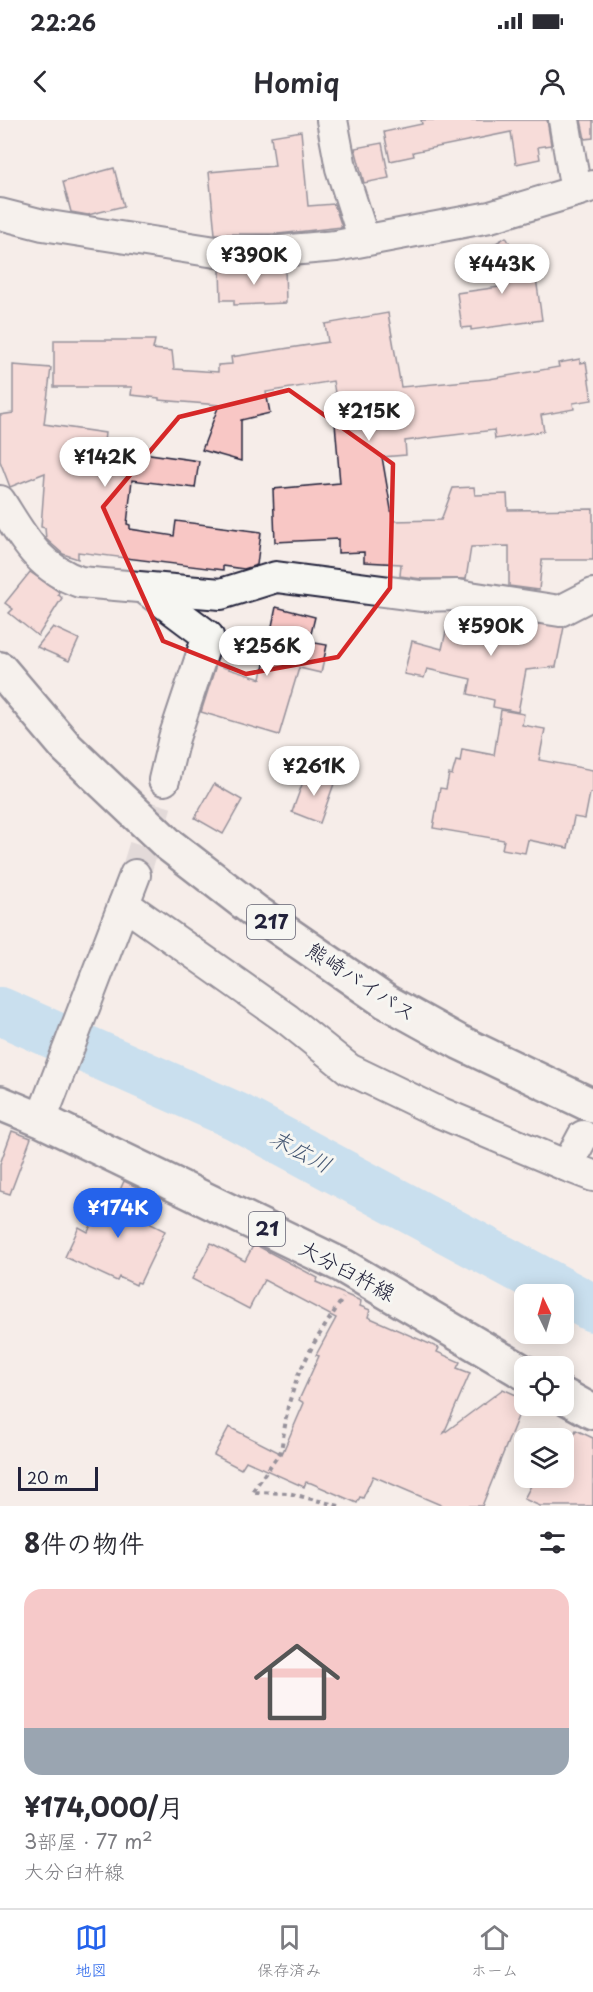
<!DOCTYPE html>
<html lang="ja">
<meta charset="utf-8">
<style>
:root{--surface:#fff;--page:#f2f2f3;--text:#2b2b33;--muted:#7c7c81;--line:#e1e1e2;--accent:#2563eb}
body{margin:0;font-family:"Playpen Sans","Klee One",sans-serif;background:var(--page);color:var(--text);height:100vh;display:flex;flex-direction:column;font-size:22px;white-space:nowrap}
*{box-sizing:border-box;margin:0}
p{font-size:20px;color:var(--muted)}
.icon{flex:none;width:33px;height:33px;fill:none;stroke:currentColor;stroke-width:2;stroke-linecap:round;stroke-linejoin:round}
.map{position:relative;height:1386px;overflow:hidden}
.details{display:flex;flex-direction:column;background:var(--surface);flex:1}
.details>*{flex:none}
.needle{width:39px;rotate:355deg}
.tools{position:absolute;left:514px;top:1164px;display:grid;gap:12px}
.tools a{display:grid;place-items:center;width:60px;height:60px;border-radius:12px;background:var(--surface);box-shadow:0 3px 15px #0003;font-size:30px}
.scale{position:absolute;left:18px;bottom:15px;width:80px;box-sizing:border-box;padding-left:6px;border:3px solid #22223b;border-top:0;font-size:16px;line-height:21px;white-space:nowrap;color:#22223b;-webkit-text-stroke:4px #f6f6f2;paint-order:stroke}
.price{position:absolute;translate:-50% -51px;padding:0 14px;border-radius:21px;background:#fff;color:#222;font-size:20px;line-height:39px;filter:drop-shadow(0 2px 3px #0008)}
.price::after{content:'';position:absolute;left:50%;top:36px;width:18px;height:14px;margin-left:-9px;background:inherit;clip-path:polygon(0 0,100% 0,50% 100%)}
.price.current{background:var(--accent);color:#fff}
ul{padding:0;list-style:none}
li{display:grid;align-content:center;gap:12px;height:318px;padding:0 24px}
li span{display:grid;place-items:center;height:186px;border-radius:18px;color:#555}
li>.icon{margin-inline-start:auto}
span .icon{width:108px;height:108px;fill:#fffc;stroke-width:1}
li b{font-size:26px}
h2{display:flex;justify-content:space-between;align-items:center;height:72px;padding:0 24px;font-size:26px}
.status{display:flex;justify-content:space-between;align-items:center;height:42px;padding:0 30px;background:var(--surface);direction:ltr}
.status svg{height:16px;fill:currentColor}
header{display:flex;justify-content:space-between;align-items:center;height:78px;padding:0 24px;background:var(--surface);font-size:27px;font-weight:600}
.menu{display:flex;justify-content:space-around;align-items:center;height:84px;border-top:2px solid var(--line);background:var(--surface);font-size:16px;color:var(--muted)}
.menu a{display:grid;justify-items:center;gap:3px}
.menu .current{color:var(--accent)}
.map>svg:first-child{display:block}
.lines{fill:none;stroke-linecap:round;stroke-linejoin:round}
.river{stroke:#93cef3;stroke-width:48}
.building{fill:#f8c7c5;stroke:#22223b;stroke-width:1.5}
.minor-tunnel{stroke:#ccc4c6;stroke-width:30;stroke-dasharray:30 15;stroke-linecap:butt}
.minor-casing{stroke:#22223b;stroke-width:34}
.major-casing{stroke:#22223b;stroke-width:38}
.highway-casing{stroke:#22223b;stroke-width:38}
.path{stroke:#22223b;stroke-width:4;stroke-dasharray:4.5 4.5;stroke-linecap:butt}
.minor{stroke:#f6f6f2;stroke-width:30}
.major{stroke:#f6f6f2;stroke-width:33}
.highway{stroke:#f6f6f2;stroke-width:33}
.marked{fill:none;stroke:#d62828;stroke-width:4.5;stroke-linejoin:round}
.labels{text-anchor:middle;stroke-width:6;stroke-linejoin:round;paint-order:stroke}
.shield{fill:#f6f6f2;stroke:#626272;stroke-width:1.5}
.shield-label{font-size:20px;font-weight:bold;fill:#22223b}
.street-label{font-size:21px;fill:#22223b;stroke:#f6f6f2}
.water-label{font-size:22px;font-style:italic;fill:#445672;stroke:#f6f6f2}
</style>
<div class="status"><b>22:26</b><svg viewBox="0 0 49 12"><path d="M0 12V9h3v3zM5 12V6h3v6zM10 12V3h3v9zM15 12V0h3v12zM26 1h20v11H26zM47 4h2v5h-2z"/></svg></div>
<header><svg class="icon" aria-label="back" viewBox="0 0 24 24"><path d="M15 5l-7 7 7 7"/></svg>Homiq<svg class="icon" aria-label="person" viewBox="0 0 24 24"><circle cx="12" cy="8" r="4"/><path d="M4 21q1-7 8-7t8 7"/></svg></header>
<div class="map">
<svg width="593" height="1386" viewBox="0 0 593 1386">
<rect width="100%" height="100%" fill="#f6ede9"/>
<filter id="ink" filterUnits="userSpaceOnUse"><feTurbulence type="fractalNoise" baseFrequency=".0167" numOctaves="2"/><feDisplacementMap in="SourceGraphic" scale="12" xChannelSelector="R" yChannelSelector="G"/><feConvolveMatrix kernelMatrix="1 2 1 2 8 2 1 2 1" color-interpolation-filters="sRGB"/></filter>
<g filter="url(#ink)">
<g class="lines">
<polyline class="river" points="0,891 236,996 593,1188"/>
</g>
<g class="building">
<polygon points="421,0 547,0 551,25 538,27 540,39 516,44 511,12 413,32 414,36 390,41 384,12 422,4"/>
<polygon points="581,0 593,0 593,18 585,19"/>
<polygon points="301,11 308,86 334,84 342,107 278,114 215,114 209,52 275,46 271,16"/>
<polygon points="382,23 389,58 364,63 355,28"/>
<polygon points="114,48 124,86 88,95 71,92 63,62"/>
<polygon points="506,117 530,159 536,158 542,200 471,210 471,207 462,208 457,173 507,166 486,129"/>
<polygon points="285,148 286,183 234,185 234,180 221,180 220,150"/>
<polygon points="388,193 401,267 489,259 559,247 558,243 580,239 580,243 586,242 592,280 573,283 574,289 541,295 544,311 495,319 494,310 405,321 406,335 382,337 393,401 441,400 453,368 474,367 475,375 507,374 508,390 593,389 593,440 542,440 539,470 509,466 509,426 471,427 466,459 422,459 400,456 401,444 364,442 364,432 338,433 338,419 275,422 273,369 340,363 335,303 340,303 333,261 266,272 270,293 241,300 241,341 202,330 219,285 159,280 159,278 131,275 132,267 54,267 54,220 155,220 153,229 172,231 174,249 218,252 218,245 232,244 231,237 328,222 325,204"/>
<polygon points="13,245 51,248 44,304 105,313 104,322 137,326 136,332 199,341 195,368 132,360 127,404 130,405 130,409 174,416 176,401 261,412 257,445 244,449 223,446 223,450 78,432 78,439 63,434 46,419 45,408 41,407 45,353 10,367 0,341 0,295 13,293"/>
<polygon points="30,452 59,472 58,474 62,478 38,516 9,493 13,489 5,483"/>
<polygon points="276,487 315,497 309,522 327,525 321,553 299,548 279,615 201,592 216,545 261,559"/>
<polygon points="509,500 564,507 556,547 526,550 518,592 493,587 494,580 468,574 471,559 427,549 424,558 404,554 412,521 442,529 447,507"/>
<polygon points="53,507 79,519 69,541 37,527"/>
<polygon points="501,590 524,594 522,605 545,609 539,640 593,650 593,673 590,673 585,699 574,697 568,728 528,720 525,733 502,729 504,720 433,708 440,668 446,669 449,654 452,655 456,641 460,642 462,629 494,635"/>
<polygon points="307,651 335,661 320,703 292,692"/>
<polygon points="214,664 242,680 223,714 195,698"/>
<polygon points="12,1011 31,1018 10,1074 0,1071 0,1044"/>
<polygon points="124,1061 141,1069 134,1088 146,1093 143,1100 165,1111 140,1163 137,1162 136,1165 119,1157 117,1161 65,1137 79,1107 88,1112 105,1074 116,1079"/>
<polygon points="211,1123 245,1141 254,1124 318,1158 316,1162 361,1181 360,1186 370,1190 368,1197 439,1228 437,1232 460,1242 457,1248 470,1253 444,1313 503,1269 525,1279 482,1386 443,1386 373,1356 363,1378 360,1377 357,1383 311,1363 306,1362 304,1367 246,1341 241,1349 214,1335 229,1307 282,1334 304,1283 299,1280 319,1236 316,1235 336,1198 264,1160 249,1189 192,1159"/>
<polygon points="576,1310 593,1318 593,1386 540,1386 524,1379 535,1358 564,1358 564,1318 554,1318 558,1311 572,1318"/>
</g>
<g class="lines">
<polyline class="minor-tunnel" points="135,755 164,660"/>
<g class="minor-casing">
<g id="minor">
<polyline points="332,0 341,48 364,120"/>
<polyline points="564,0 576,71"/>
<polyline points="0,94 43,105 222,133 279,131 336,126 490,97 593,66"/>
<path d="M0 381C23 417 38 448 80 462L221 474 276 457 421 476 457 475 560 491 593 474"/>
<polyline points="144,468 208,516 174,618 164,660"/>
<polyline points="124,784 287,899 349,949 434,990 567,1046 583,1016"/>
<polyline points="41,1000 135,755"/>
<polyline points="567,1046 593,1056"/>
</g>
</g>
<g class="major-casing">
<g id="major">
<polyline points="0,983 41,1000 343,1146 525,1253"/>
<polyline points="564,1276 593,1292"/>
</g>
</g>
<g class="highway-casing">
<polyline id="highway" points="0,549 67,628 168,724 256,792 385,881 459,922 593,986"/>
</g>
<polyline class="path" points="339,1386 288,1373 252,1372 281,1331 288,1286 298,1255 314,1223 343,1178"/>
<use href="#minor" class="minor"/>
<use href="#major" class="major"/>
<use href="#highway" class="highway"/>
</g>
</g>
<path d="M0 0H593V1386H0ZM289 270 393 344 390 468 338 537 246 554 163 521 103 387 179 297Z" fill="#f6ede9" fill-opacity=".55" fill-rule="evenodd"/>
<path class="marked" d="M289 270 393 344 390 468 338 537 246 554 163 521 103 387 179 297Z"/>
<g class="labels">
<g class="shield">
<rect x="247" y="785" width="48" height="34" rx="4.5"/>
<rect x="249" y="1092" width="36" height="34" rx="4.5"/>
</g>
<g class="shield-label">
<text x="271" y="809">217</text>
<text x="267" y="1116">21</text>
</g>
<g class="street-label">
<text transform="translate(361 862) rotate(33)" y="7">熊崎バイパス</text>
<text transform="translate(347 1151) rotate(28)" y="7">大分臼杵線</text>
</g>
<g class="water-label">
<text transform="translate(301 1031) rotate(28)" y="8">末広川</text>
</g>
</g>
</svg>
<div class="tools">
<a><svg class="needle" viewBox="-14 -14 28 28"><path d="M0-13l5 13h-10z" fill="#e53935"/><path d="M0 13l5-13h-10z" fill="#7c7c81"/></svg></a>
<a><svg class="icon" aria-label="locate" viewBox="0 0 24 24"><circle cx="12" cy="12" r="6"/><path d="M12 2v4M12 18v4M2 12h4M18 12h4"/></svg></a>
<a><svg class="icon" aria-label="layers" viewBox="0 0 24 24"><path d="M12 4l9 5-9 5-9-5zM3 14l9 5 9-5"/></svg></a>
</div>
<div class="scale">20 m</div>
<b class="price" style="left:254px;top:166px">¥390K</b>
<b class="price" style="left:502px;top:175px">¥443K</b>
<b class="price" style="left:369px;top:322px">¥215K</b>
<b class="price" style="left:105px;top:368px">¥142K</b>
<b class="price" style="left:491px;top:537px">¥590K</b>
<b class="price" style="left:267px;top:557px">¥256K</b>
<b class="price" style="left:314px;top:677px">¥261K</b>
<b class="price current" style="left:118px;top:1119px">¥174K</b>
</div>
<section class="details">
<h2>8件の物件<svg class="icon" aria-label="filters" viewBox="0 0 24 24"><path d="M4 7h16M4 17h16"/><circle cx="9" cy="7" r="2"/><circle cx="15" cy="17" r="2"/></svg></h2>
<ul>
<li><span style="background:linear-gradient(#f6c9c9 75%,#9aa5b1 0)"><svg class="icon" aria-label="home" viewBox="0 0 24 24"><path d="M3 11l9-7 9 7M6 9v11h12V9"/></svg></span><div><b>¥174,000/月</b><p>3部屋 · 77 m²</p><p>大分臼杵線</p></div></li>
</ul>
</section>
<nav class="menu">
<a class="current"><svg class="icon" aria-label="map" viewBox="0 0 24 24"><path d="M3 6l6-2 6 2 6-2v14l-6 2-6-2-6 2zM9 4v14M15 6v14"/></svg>地図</a>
<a><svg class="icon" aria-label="saved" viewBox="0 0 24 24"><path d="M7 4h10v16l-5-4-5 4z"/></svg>保存済み</a>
<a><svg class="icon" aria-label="home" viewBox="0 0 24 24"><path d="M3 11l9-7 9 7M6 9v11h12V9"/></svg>ホーム</a>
</nav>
